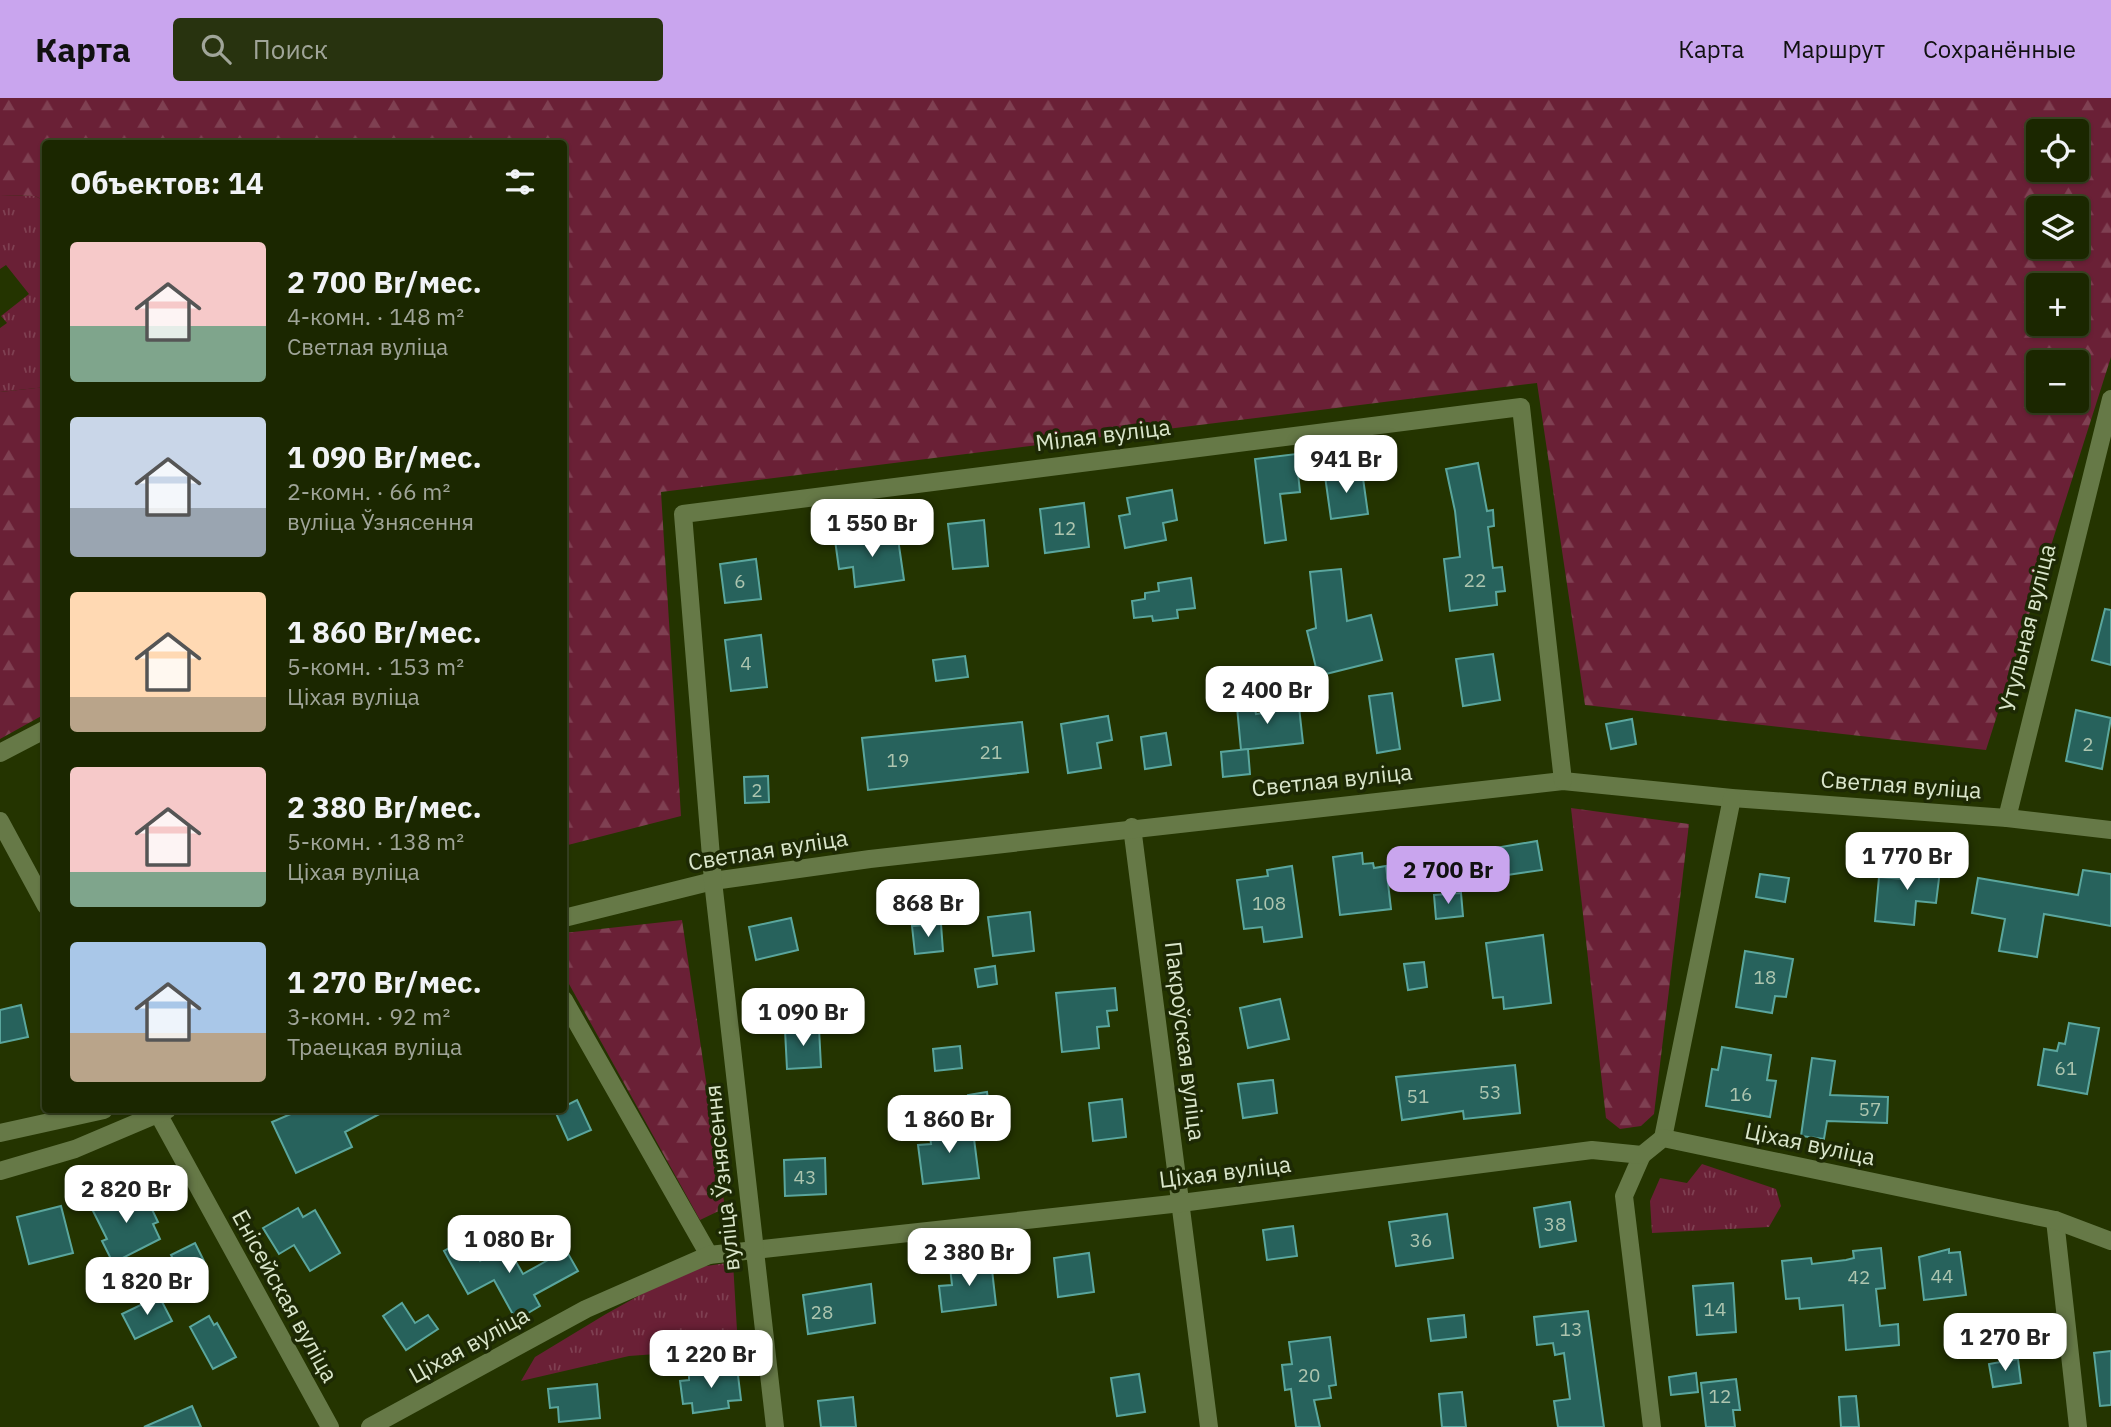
<!DOCTYPE html>
<html lang="ru">
<meta charset="utf-8">
<style>
:root{--surface:#1b2700;--page:#28330f;--text:#f1f3f6;--muted:#a0a599;--line:#394422;--accent:#c9a5ee}
body{margin:0;font-family:"IBM Plex Sans",sans-serif;background:var(--page);color:var(--text);height:100vh;display:flex;flex-direction:column;font-size:26px;white-space:nowrap}
*{box-sizing:border-box;margin:0}
p{font-size:23px;color:var(--muted)}
.icon{flex:none;width:38px;height:38px;fill:none;stroke:currentColor;stroke-width:2;stroke-linecap:round;stroke-linejoin:round}
.map{position:relative;flex:1;overflow:hidden}
.sheet{position:absolute;left:42px;top:42px;width:525px;height:973px;display:flex;flex-direction:column;background:var(--surface);border-radius:7px;box-shadow:0 2px 5px #0004,0 0 0 2px var(--line)}
.sheet>*{flex:none}
.tools{position:absolute;left:2026px;top:21px;display:grid;gap:14px}
.tools a{display:grid;place-items:center;width:63px;height:63px;border-radius:7px;background:var(--surface);box-shadow:0 2px 5px #0004,0 0 0 2px var(--line);font-size:35px}
.price{position:absolute;translate:-50% -60px;padding:0 16px;border-radius:14px;background:#fff;color:#222;font-size:23px;line-height:46px;filter:drop-shadow(0 2px 4px #0008)}
.price::after{content:'';position:absolute;left:50%;top:42px;width:21px;height:16px;margin-left:-10px;background:inherit;clip-path:polygon(0 0,100% 0,50% 100%)}
.price.active{background:var(--accent);color:#111}
ul{padding:0;list-style:none}
li{display:flex;align-items:center;gap:21px;height:175px;padding:0 28px}
li span{display:grid;place-items:center;flex:none;width:196px;height:140px;border-radius:7px;color:#555}
li>.icon{margin-inline-start:auto}
span .icon{width:84px;height:84px;fill:#fffc;stroke-width:1}
li b{font-size:30px}
h2{display:flex;justify-content:space-between;align-items:center;height:84px;padding:0 28px;font-size:30px}
header{display:flex;align-items:center;gap:42px;box-sizing:border-box;height:98px;padding:0 35px;background:var(--accent);color:#111}
header strong{font-size:33px}
nav{display:flex;gap:38px;margin-inline-start:auto;font-size:24px}
.search{width:490px;height:63px;background:var(--page);display:flex;align-items:center;gap:18px;box-sizing:border-box;padding:0 24px;border-radius:7px;color:var(--muted);font-size:26px}
.map>svg:first-child{display:block}
.grass{fill:url(#grass-tufts)}
.forest{fill:url(#forest-firs);fill-rule:evenodd}
.building{fill:#27625c;stroke:#5aa69d;stroke-width:2}
.lines{fill:none;stroke-linecap:round;stroke-linejoin:round}
.minor{stroke:#667947;stroke-width:18}
.labels{text-anchor:middle;stroke-width:7;stroke-linejoin:round;paint-order:stroke}
.number-label{font-size:19px;fill:#adc5af}
.street-label{font-size:23px;fill:#dae6cb;stroke:#1d2904}
</style>
<header>
<strong>Карта</strong>
<div class="search"><svg class="icon" aria-label="search" viewBox="0 0 24 24"><circle cx="10" cy="10" r="6"/><path d="M15 15l6 6"/></svg>Поиск</div>
<nav><a>Карта</a><a>Маршрут</a><a>Сохранённые</a></nav>
</header>
<div class="map">
<svg width="2111" height="1329" viewBox="0 0 2111 1329">
<defs>
<pattern id="grass-tufts" width="24" height="20" patternUnits="userSpaceOnUse" patternTransform="scale(1.75)"><rect width="24" height="20" fill="#6a2036"/><path d="M3 7l-1-3M5 7V3M7 7l1-3M15 17l-1-3M17 17v-4M19 17l1-3" fill="none" stroke="#7f4052"/></pattern>
<pattern id="forest-firs" width="22" height="20" patternUnits="userSpaceOnUse" patternTransform="scale(1.75)"><rect width="22" height="20" fill="#6a2036"/><path d="M5 1l3.5 6h-7zM16 11l3.5 6h-7z" fill="#7f4052"/></pattern>
</defs>
<rect width="100%" height="100%" fill="#243400"/>
<g class="grass">
<polygon points="0,97 35,98 45,103 46,289 0,294 0,230 7,225 1,218 29,196 6,167 0,171"/>
<polygon points="1702,1066 1776,1091 1781,1108 1769,1129 1652,1135 1650,1103 1660,1080 1687,1085"/>
<polygon points="733,1164 738,1250 629,1258 521,1283 535,1259 606,1216 658,1187 700,1169"/>
</g>
<g class="forest">
<path d="M0 0H2111V259L1986 652 1585 607 1537 285 661 394 681 718 564 748V46H46L45 103 35 98 0 97ZM2039 33H2077V72H2039ZM2039 110H2077V149H2039ZM2077 187V226H2039V187ZM2039 264H2077V303H2039Z"/>
<polygon points="45,289 45,616 0,641 0,294"/>
<polygon points="1571,710 1689,726 1654,1016 1641,1028 1620,1031 1606,1020"/>
<polygon points="682,822 725,1110 700,1122 564,877 564,835"/>
</g>
<g class="building">
<polygon points="1296,356 1300,394 1280,396 1286,442 1265,445 1255,361"/>
<polygon points="1478,365 1487,413 1493,412 1494,428 1488,429 1493,470 1502,469 1505,493 1496,494 1497,507 1450,513 1444,461 1460,459 1455,413 1446,371"/>
<polygon points="1362,373 1368,416 1331,421 1325,378"/>
<polygon points="1172,392 1177,422 1163,425 1166,442 1125,450 1119,418 1130,416 1127,400"/>
<polygon points="1084,405 1089,449 1045,455 1040,411"/>
<polygon points="984,422 988,468 953,471 948,426"/>
<polygon points="897,434 904,482 855,489 853,469 839,471 835,442"/>
<polygon points="756,461 761,501 725,505 720,466"/>
<polygon points="1341,471 1347,523 1371,517 1382,562 1318,578 1307,533 1316,530 1310,474"/>
<polygon points="1191,480 1195,510 1177,512 1178,520 1153,523 1152,518 1134,520 1132,503 1145,501 1145,495 1159,493 1158,485"/>
<polygon points="2105,511 2111,512 2111,567 2092,562"/>
<polygon points="761,537 767,589 731,593 725,542"/>
<polygon points="1493,556 1500,602 1463,608 1456,561"/>
<polygon points="965,558 968,579 936,583 933,562"/>
<polygon points="1392,595 1400,651 1377,655 1369,598"/>
<polygon points="1252,596 1256,616 1299,609 1303,645 1241,652 1236,598"/>
<polygon points="2076,612 2111,620 2102,671 2066,663"/>
<polygon points="1108,618 1112,642 1097,645 1101,670 1068,675 1061,626"/>
<polygon points="1632,621 1636,646 1611,651 1606,626"/>
<polygon points="1022,624 1028,674 868,692 862,640"/>
<polygon points="1166,635 1171,667 1145,671 1141,639"/>
<polygon points="1248,651 1250,676 1223,679 1221,654"/>
<polygon points="768,678 769,704 745,705 744,679"/>
<polygon points="1537,743 1542,772 1493,779 1489,751"/>
<polygon points="1362,755 1363,766 1373,765 1374,770 1386,768 1391,811 1340,817 1333,759"/>
<polygon points="1905,760 1941,764 1936,805 1916,803 1914,827 1875,823 1879,779 1903,781"/>
<polygon points="1292,768 1302,839 1264,844 1262,829 1244,831 1237,782 1268,778 1267,772"/>
<polygon points="2083,772 2111,776 2111,828 2044,816 2037,859 1999,853 2005,821 1972,815 1978,780 2078,797"/>
<polygon points="1760,776 1789,780 1785,804 1756,799"/>
<polygon points="1461,795 1463,818 1436,821 1434,797"/>
<polygon points="1030,814 1034,853 993,858 988,819"/>
<polygon points="791,820 798,852 756,862 749,829"/>
<polygon points="941,826 943,853 915,856 912,828"/>
<polygon points="1543,837 1551,905 1504,911 1503,899 1493,900 1486,845"/>
<polygon points="1745,853 1793,861 1786,899 1775,898 1772,915 1736,909"/>
<polygon points="1424,864 1427,889 1408,892 1404,866"/>
<polygon points="995,868 997,886 978,889 975,871"/>
<polygon points="1115,890 1117,912 1107,913 1109,928 1097,929 1099,950 1062,954 1056,895"/>
<polygon points="1280,901 1289,941 1248,950 1240,910"/>
<polygon points="21,907 28,939 0,945 0,912"/>
<polygon points="2069,925 2099,930 2087,996 2038,987 2044,951 2057,953 2059,945 2065,946"/>
<polygon points="819,930 821,969 787,971 785,932"/>
<polygon points="960,948 962,970 935,973 933,951"/>
<polygon points="1722,949 1771,957 1767,982 1776,983 1770,1019 1706,1008 1712,971 1718,972"/>
<polygon points="1812,960 1835,963 1830,997 1888,999 1887,1025 1827,1023 1824,1041 1801,1038"/>
<polygon points="1515,967 1520,1015 1464,1021 1463,1013 1402,1022 1396,979"/>
<polygon points="1273,982 1277,1015 1243,1020 1238,986"/>
<polygon points="987,994 990,1017 971,1019 968,997"/>
<polygon points="1122,1001 1126,1039 1093,1043 1089,1005"/>
<polygon points="577,1002 591,1032 568,1042 555,1013"/>
<polygon points="300,1012 387,1012 345,1034 352,1049 296,1075 272,1024"/>
<polygon points="972,1025 979,1080 923,1086 918,1047 931,1046 929,1030"/>
<polygon points="825,1060 826,1096 785,1098 784,1062"/>
<polygon points="135,1090 143,1108 149,1105 158,1124 153,1126 160,1141 113,1165 102,1143 107,1141 92,1111"/>
<polygon points="1570,1104 1576,1143 1540,1149 1534,1110"/>
<polygon points="61,1108 73,1155 29,1166 17,1119"/>
<polygon points="298,1110 303,1119 315,1112 340,1155 310,1173 294,1147 279,1156 263,1130"/>
<polygon points="1447,1116 1453,1160 1396,1168 1389,1124"/>
<polygon points="1293,1128 1297,1158 1267,1162 1263,1132"/>
<polygon points="467,1140 480,1163 507,1148 523,1176 566,1152 578,1173 534,1197 540,1208 516,1222 494,1182 468,1196 444,1153"/>
<polygon points="195,1145 204,1163 180,1175 171,1157"/>
<polygon points="1881,1150 1885,1190 1876,1191 1880,1228 1898,1226 1899,1247 1846,1252 1843,1207 1800,1211 1799,1200 1786,1201 1782,1163 1811,1160 1812,1166 1846,1162 1854,1160 1853,1153"/>
<polygon points="1949,1151 1949,1155 1960,1154 1966,1197 1924,1202 1919,1159"/>
<polygon points="1089,1155 1094,1194 1058,1199 1054,1160"/>
<polygon points="991,1163 996,1207 942,1214 939,1188 952,1187 950,1169"/>
<polygon points="1733,1185 1736,1234 1697,1237 1693,1188"/>
<polygon points="871,1186 875,1225 808,1236 803,1197"/>
<polygon points="159,1198 172,1223 135,1241 122,1216"/>
<polygon points="402,1205 415,1225 428,1217 438,1231 406,1252 383,1218"/>
<polygon points="1588,1213 1604,1329 1558,1329 1554,1303 1570,1301 1564,1255 1555,1257 1553,1245 1537,1247 1534,1219"/>
<polygon points="1464,1217 1466,1239 1431,1243 1428,1221"/>
<polygon points="209,1218 214,1227 217,1225 236,1259 213,1271 190,1229"/>
<polygon points="1330,1239 1336,1287 1329,1288 1331,1300 1314,1302 1320,1329 1296,1329 1291,1291 1285,1292 1282,1267 1292,1266 1289,1244"/>
<polygon points="2111,1253 2111,1307 2100,1308 2094,1255"/>
<polygon points="2018,1261 2021,1285 1993,1289 1989,1266"/>
<polygon points="737,1269 741,1302 728,1303 729,1310 693,1315 692,1305 683,1306 680,1283 689,1282 689,1276"/>
<polygon points="1696,1275 1698,1294 1671,1297 1669,1279"/>
<polygon points="1139,1276 1145,1314 1117,1318 1111,1280"/>
<polygon points="1736,1281 1740,1312 1733,1312 1735,1329 1706,1329 1701,1285"/>
<polygon points="597,1286 600,1320 559,1324 558,1309 550,1310 548,1291"/>
<polygon points="1462,1294 1466,1329 1442,1329 1439,1296"/>
<polygon points="1856,1298 1859,1329 1841,1329 1839,1299"/>
<polygon points="853,1299 856,1329 821,1329 818,1303"/>
<polygon points="192,1308 201,1329 144,1329"/>
</g>
<g class="lines">
<g class="minor">
<polyline points="0,655 46,631"/>
<polyline points="2007,720 2111,301"/>
<polyline points="0,723 46,808"/>
<polyline points="1132,729 1209,1329"/>
<polyline points="564,820 713,783 870,761 1563,683 1732,700 2007,720 2111,732"/>
<polyline points="564,902 709,1157"/>
<polyline points="156,1012 330,1329"/>
<polyline points="0,1035 104,1012"/>
<polyline points="1663,1040 1732,700"/>
<polyline points="1642,1057 1624,1098 1652,1329"/>
<polyline points="0,1073 75,1051 167,1012"/>
<polyline points="2055,1122 2078,1329"/>
<polyline points="370,1329 586,1211 709,1157 1181,1105 1592,1052 1642,1057 1663,1040 2055,1122 2111,1143"/>
<polyline points="775,1329 713,783 683,416 1521,309 1563,683"/>
</g>
</g>
<g class="labels">
<g class="number-label">
<text x="1065" y="437">12</text>
<text x="1475" y="489">22</text>
<text x="740" y="490">6</text>
<text x="746" y="572">4</text>
<text x="2088" y="653">2</text>
<text x="991" y="661">21</text>
<text x="898" y="669">19</text>
<text x="757" y="699">2</text>
<text x="1269" y="812">108</text>
<text x="1765" y="886">18</text>
<text x="2066" y="977">61</text>
<text x="1490" y="1001">53</text>
<text x="1741" y="1003">16</text>
<text x="1418" y="1005">51</text>
<text x="1870" y="1018">57</text>
<text x="805" y="1086">43</text>
<text x="1555" y="1133">38</text>
<text x="1421" y="1149">36</text>
<text x="1942" y="1185">44</text>
<text x="1859" y="1186">42</text>
<text x="1715" y="1218">14</text>
<text x="822" y="1221">28</text>
<text x="1571" y="1238">13</text>
<text x="1309" y="1284">20</text>
<text x="1720" y="1305">12</text>
</g>
<g class="street-label">
<text transform="translate(1103 337) rotate(-7)" y="8">Мілая вуліца</text>
<text transform="translate(2027 530) rotate(-76)" y="8">Утульная вуліца</text>
<text transform="translate(1332 682) rotate(-6)" y="8">Светлая вуліца</text>
<text transform="translate(1901 687) rotate(4)" y="8">Светлая вуліца</text>
<text transform="translate(768 752) rotate(-9)" y="8">Светлая вуліца</text>
<text transform="translate(1185 943) rotate(83)" y="8">Пакроўская вуліца</text>
<text transform="translate(1810 1046) rotate(12)" y="8">Ціхая вуліца</text>
<text transform="translate(1225 1074) rotate(-7)" y="8">Ціхая вуліца</text>
<text transform="translate(722 1080) rotate(-96)" y="8">вуліца Ўзнясення</text>
<text transform="translate(285 1198) rotate(61)" y="8">Енісейская вуліца</text>
<text transform="translate(469 1247) rotate(-29)" y="8">Ціхая вуліца</text>
</g>
</g>
</svg>
<div class="tools">
<a><svg class="icon" aria-label="locate" viewBox="0 0 24 24"><circle cx="12" cy="12" r="6"/><path d="M12 2v4M12 18v4M2 12h4M18 12h4"/></svg></a>
<a><svg class="icon" aria-label="layers" viewBox="0 0 24 24"><path d="M12 4l9 5-9 5-9-5zM3 14l9 5 9-5"/></svg></a>
<a>+</a>
<a>−</a>
</div>
<b class="price" style="left:1346px;top:397px">941 Br</b>
<b class="price" style="left:872px;top:461px">1 550 Br</b>
<b class="price" style="left:1267px;top:628px">2 400 Br</b>
<b class="price" style="left:1907px;top:794px">1 770 Br</b>
<b class="price active" style="left:1448px;top:808px">2 700 Br</b>
<b class="price" style="left:928px;top:841px">868 Br</b>
<b class="price" style="left:803px;top:950px">1 090 Br</b>
<b class="price" style="left:949px;top:1057px">1 860 Br</b>
<b class="price" style="left:126px;top:1127px">2 820 Br</b>
<b class="price" style="left:509px;top:1177px">1 080 Br</b>
<b class="price" style="left:969px;top:1190px">2 380 Br</b>
<b class="price" style="left:147px;top:1219px">1 820 Br</b>
<b class="price" style="left:2005px;top:1275px">1 270 Br</b>
<b class="price" style="left:711px;top:1292px">1 220 Br</b>
<section class="sheet">
<h2>Объектов: 14<svg class="icon" aria-label="filters" viewBox="0 0 24 24"><path d="M4 7h16M4 17h16"/><circle cx="9" cy="7" r="2"/><circle cx="15" cy="17" r="2"/></svg></h2>
<ul>
<li><span style="background:linear-gradient(#f6c9c9 60%,#7fa58c 0)"><svg class="icon" aria-label="home" viewBox="0 0 24 24"><path d="M3 11l9-7 9 7M6 9v11h12V9"/></svg></span><div><b>2 700 Br/мес.</b><p>4-комн. · 148 m²</p><p>Светлая вуліца</p></div></li>
<li><span style="background:linear-gradient(#c9d6e8 65%,#9aa5b1 0)"><svg class="icon" aria-label="home" viewBox="0 0 24 24"><path d="M3 11l9-7 9 7M6 9v11h12V9"/></svg></span><div><b>1 090 Br/мес.</b><p>2-комн. · 66 m²</p><p>вуліца Ўзнясення</p></div></li>
<li><span style="background:linear-gradient(#ffd9b3 75%,#b9a48a 0)"><svg class="icon" aria-label="home" viewBox="0 0 24 24"><path d="M3 11l9-7 9 7M6 9v11h12V9"/></svg></span><div><b>1 860 Br/мес.</b><p>5-комн. · 153 m²</p><p>Ціхая вуліца</p></div></li>
<li><span style="background:linear-gradient(#f6c9c9 75%,#7fa58c 0)"><svg class="icon" aria-label="home" viewBox="0 0 24 24"><path d="M3 11l9-7 9 7M6 9v11h12V9"/></svg></span><div><b>2 380 Br/мес.</b><p>5-комн. · 138 m²</p><p>Ціхая вуліца</p></div></li>
<li><span style="background:linear-gradient(#a9c7e8 65%,#b9a48a 0)"><svg class="icon" aria-label="home" viewBox="0 0 24 24"><path d="M3 11l9-7 9 7M6 9v11h12V9"/></svg></span><div><b>1 270 Br/мес.</b><p>3-комн. · 92 m²</p><p>Траецкая вуліца</p></div></li>
</ul>
</section>
</div>
